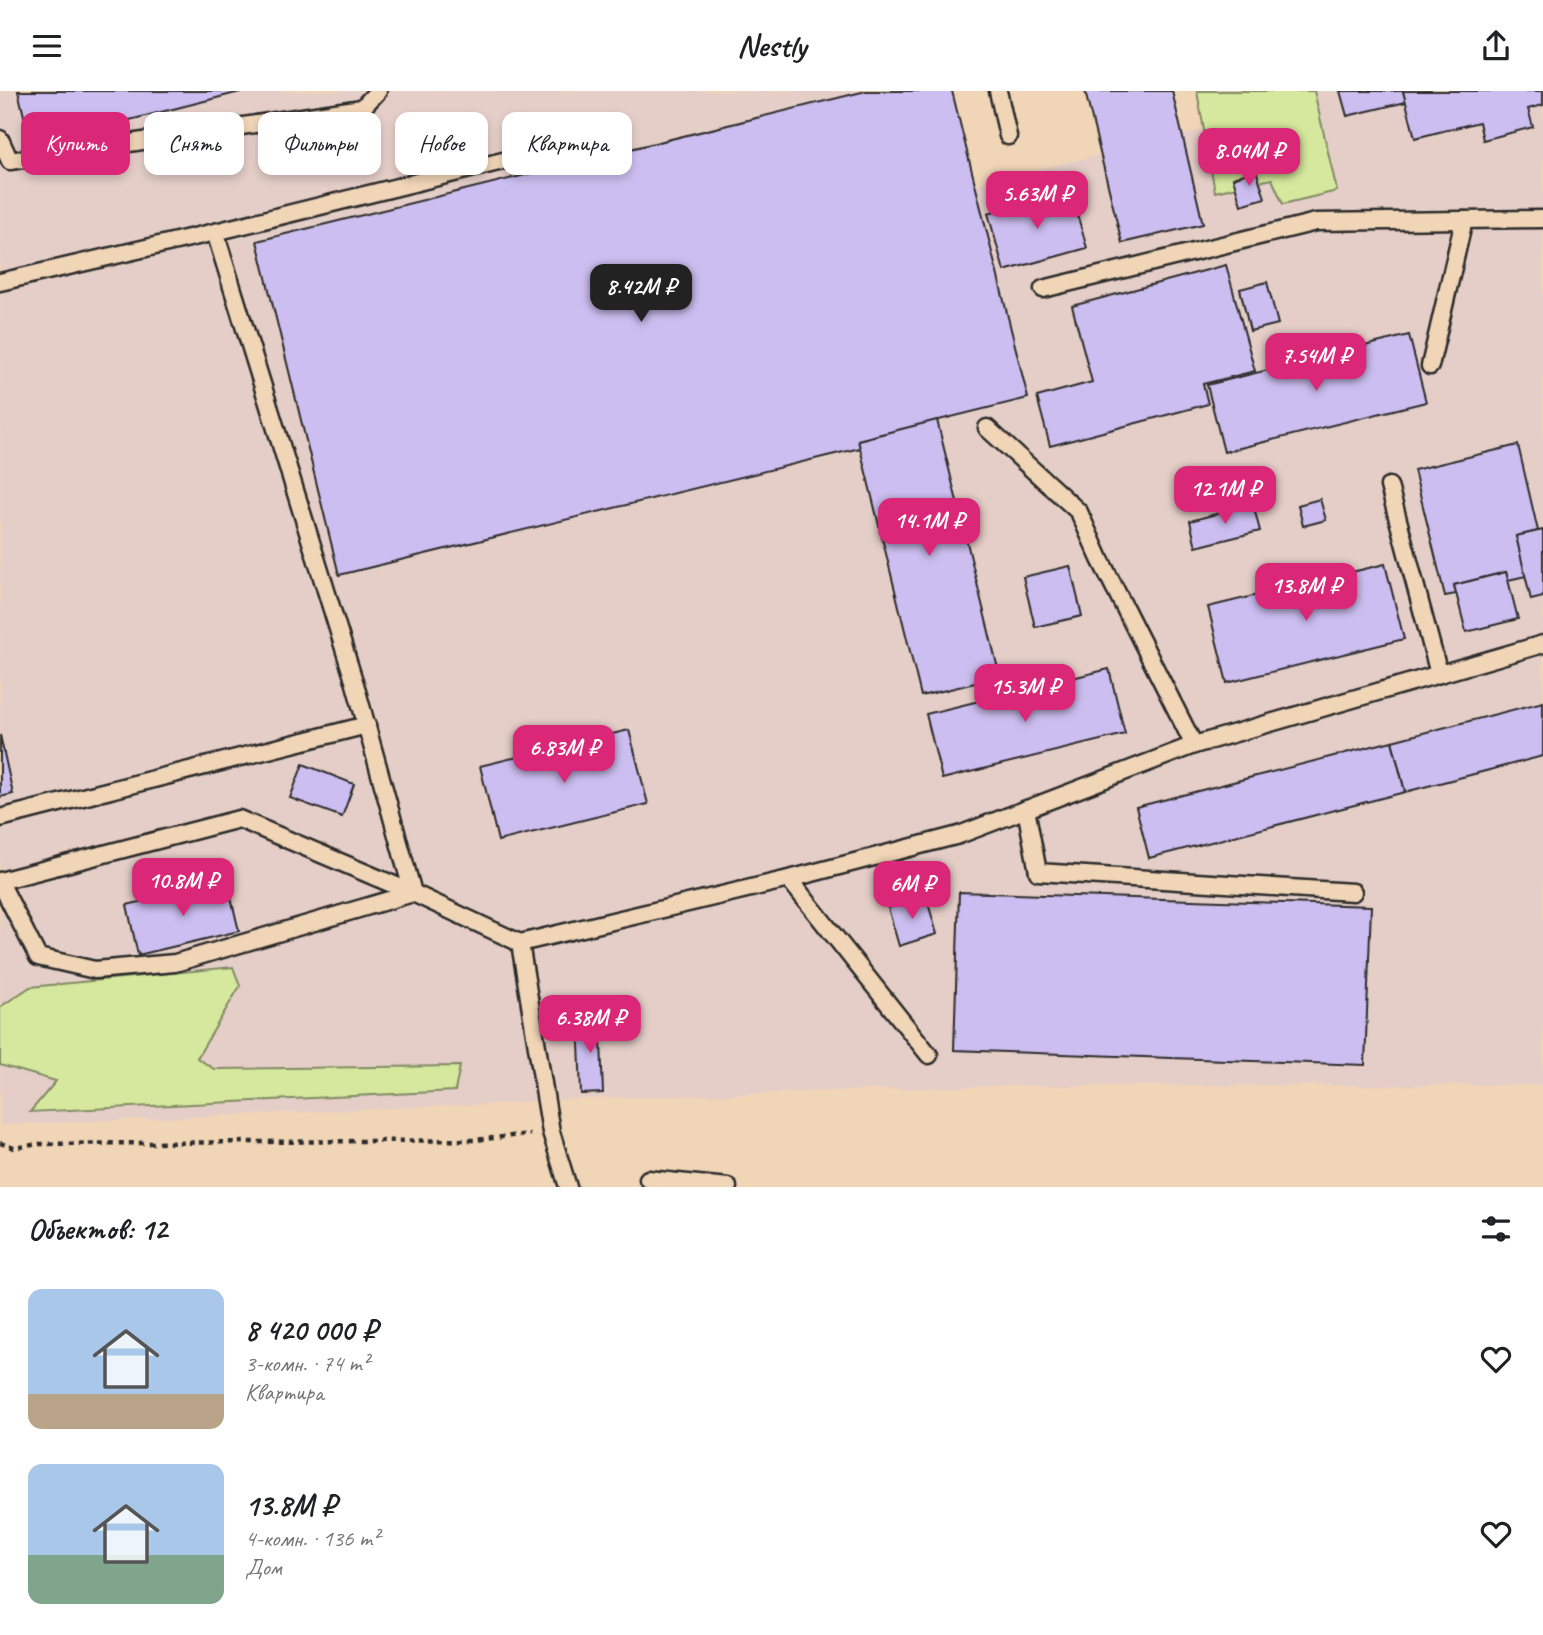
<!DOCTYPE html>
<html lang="ru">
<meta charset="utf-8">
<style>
:root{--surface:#fff;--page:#f6f6f6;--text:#202124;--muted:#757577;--accent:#db2777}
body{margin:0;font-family:Caveat,sans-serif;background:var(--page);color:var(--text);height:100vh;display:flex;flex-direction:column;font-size:26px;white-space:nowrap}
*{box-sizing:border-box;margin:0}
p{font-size:23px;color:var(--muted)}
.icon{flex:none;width:38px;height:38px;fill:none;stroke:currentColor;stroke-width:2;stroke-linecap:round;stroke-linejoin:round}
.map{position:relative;height:1096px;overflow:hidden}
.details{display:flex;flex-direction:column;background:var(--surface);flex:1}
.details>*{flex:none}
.banner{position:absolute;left:21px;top:21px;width:700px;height:63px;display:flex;gap:14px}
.price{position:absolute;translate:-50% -60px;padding:0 16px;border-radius:14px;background:var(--accent);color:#fff;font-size:23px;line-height:46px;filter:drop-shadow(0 2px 4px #0008)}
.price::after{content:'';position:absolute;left:50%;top:42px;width:21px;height:16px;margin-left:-10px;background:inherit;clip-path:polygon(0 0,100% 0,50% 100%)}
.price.on{background:#222;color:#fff}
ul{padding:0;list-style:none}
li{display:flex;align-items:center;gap:21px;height:175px;padding:0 28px}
li span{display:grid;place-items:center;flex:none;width:196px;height:140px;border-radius:14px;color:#555}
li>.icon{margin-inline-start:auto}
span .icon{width:84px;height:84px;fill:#fffc;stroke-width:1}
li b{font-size:30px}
h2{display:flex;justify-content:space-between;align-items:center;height:84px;padding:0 28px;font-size:30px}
.chip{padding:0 24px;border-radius:14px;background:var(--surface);box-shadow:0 4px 10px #0003;font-size:24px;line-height:63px}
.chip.on{background:var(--accent);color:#fff}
header{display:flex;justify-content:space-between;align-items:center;height:91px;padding:0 28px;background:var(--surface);font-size:32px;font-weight:700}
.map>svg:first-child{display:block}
.built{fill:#e5cec8}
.green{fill:#d5e89d;stroke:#808a64;stroke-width:2}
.building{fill:#ccbef0;stroke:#2b2b2b;stroke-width:2}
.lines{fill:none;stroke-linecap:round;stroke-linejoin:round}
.lane-casing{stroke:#2b2b2b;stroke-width:21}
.path{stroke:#2b2b2b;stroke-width:4.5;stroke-dasharray:5 5;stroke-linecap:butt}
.lane{stroke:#f0d5b7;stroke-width:16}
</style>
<header><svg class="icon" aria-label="menu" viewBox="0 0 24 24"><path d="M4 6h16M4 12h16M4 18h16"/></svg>Nestly<svg class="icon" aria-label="share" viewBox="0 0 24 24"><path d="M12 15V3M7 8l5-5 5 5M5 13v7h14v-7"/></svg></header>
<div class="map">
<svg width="1543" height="1096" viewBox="0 0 1543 1096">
<rect width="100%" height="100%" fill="#f0d5b7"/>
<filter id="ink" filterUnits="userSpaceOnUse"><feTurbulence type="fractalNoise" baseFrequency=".0143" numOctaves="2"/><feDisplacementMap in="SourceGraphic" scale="14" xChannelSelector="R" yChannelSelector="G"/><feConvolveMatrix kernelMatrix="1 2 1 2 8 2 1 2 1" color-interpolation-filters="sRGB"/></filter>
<g filter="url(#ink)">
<polygon class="built" points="0,0 941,0 976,93 1285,20 1280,0 1543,0 1543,994 996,995 546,1009 514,1012 0,1034"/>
<g class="green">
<polygon points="1197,0 1314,0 1337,100 1283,113 1272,88 1215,101"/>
<polygon points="233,876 240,895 197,967 214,978 460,975 455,1000 30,1021 56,990 0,974 0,916 30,896"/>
</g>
<g class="building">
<polygon points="18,0 244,0 31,54"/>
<polygon points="866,0 952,0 1028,307 858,349 860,357 339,484 257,150"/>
<polygon points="1085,0 1172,0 1203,133 1122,152"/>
<polygon points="1340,0 1403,0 1406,11 1347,25"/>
<polygon points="1403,0 1543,0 1543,14 1528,18 1533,36 1483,49 1479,31 1415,47"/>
<polygon points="1256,79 1265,107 1241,114 1233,87"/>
<polygon points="1070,99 1087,157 1004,180 988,122"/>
<polygon points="1226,174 1255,280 1203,293 1208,313 1050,355 1037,306 1092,291 1072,215"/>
<polygon points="1267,191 1278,233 1250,240 1240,198"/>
<polygon points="1409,244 1426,311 1224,361 1207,294"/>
<polygon points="937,329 1000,586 921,605 858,349"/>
<polygon points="1518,354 1538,440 1516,445 1526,485 1508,489 1506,481 1454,494 1456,503 1445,505 1414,379"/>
<polygon points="1320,408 1326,429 1303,435 1298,414"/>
<polygon points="1253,413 1260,440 1196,456 1190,430"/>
<polygon points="1543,439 1543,506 1531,509 1516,445"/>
<polygon points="1385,473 1404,548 1227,592 1208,516"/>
<polygon points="1070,475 1082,525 1035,536 1023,486"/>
<polygon points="1506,481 1518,528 1466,541 1454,494"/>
<polygon points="1109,578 1125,643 942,688 926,623"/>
<polygon points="1543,611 1543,665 1405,701 1392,650"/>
<polygon points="629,639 648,713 498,750 480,675"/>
<polygon points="0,644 13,703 0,706"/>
<polygon points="1392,650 1405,701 1149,767 1136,716"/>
<polygon points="303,673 354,693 342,726 290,707"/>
<polygon points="227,790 239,840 138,864 127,814"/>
<polygon points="959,801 1371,815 1365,974 954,959"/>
<polygon points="926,805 937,843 899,855 888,817"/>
<polygon points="600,924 603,1002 581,1003 578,925"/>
</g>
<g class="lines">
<g class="lane-casing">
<g id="lane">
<polyline points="998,0 1008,45"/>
<polyline points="0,48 10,70 362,17 378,0"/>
<polyline points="215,141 355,593 413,802 520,852 551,1041 568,1096"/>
<polyline points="0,191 215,141 616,42"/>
<polyline points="1043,198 1316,131 1543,128"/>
<polyline points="1430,275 1464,129"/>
<polyline points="987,337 1079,421 1100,468 1194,654"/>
<polyline points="1389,395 1439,583"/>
<polyline points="1026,718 1038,781 1353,801"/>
<polyline points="0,727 367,634"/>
<polyline points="789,788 929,964"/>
<polyline points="0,790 239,728 413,802"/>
<polyline points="0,791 38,866 95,879 175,872 413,802"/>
<polyline points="520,852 789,788 959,744 1194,654 1543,553"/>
<polyline points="648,1088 728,1096"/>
</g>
</g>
<polyline class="path" points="0,1052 14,1057 39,1053 475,1049 530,1043"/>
<use href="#lane" class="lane"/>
</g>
</g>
</svg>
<b class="price" style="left:1249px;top:97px">8.04M ₽</b>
<b class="price" style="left:1037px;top:140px">5.63M ₽</b>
<b class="price on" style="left:641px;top:233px">8.42M ₽</b>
<b class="price" style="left:1316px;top:302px">7.54M ₽</b>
<b class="price" style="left:1225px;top:435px">12.1M ₽</b>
<b class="price" style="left:929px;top:467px">14.1M ₽</b>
<b class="price" style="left:1306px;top:532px">13.8M ₽</b>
<b class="price" style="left:1025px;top:633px">15.3M ₽</b>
<b class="price" style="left:564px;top:694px">6.83M ₽</b>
<b class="price" style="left:183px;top:827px">10.8M ₽</b>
<b class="price" style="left:912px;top:830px">6M ₽</b>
<b class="price" style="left:590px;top:964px">6.38M ₽</b>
<div class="banner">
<a class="chip on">Купить</a>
<a class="chip">Снять</a>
<a class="chip">Фильтры</a>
<a class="chip">Новое</a>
<a class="chip">Квартира</a>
</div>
</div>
<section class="details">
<h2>Объектов: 12<svg class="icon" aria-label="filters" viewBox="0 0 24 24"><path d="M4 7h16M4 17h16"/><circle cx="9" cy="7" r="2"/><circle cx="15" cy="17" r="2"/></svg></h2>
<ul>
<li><span style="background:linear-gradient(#a9c7e8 75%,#b9a48a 0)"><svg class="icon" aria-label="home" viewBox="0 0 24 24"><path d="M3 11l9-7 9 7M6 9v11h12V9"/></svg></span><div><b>8 420 000 ₽</b><p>3-комн. · 74 m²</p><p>Квартира</p></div><svg class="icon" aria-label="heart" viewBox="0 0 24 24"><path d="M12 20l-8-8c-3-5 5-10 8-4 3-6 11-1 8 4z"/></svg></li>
<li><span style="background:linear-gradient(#a9c7e8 65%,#7fa58c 0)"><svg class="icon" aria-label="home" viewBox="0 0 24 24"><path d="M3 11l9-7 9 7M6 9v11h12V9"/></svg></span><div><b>13.8M ₽</b><p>4-комн. · 136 m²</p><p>Дом</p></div><svg class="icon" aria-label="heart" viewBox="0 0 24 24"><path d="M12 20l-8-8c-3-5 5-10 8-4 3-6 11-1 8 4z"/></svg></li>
</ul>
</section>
